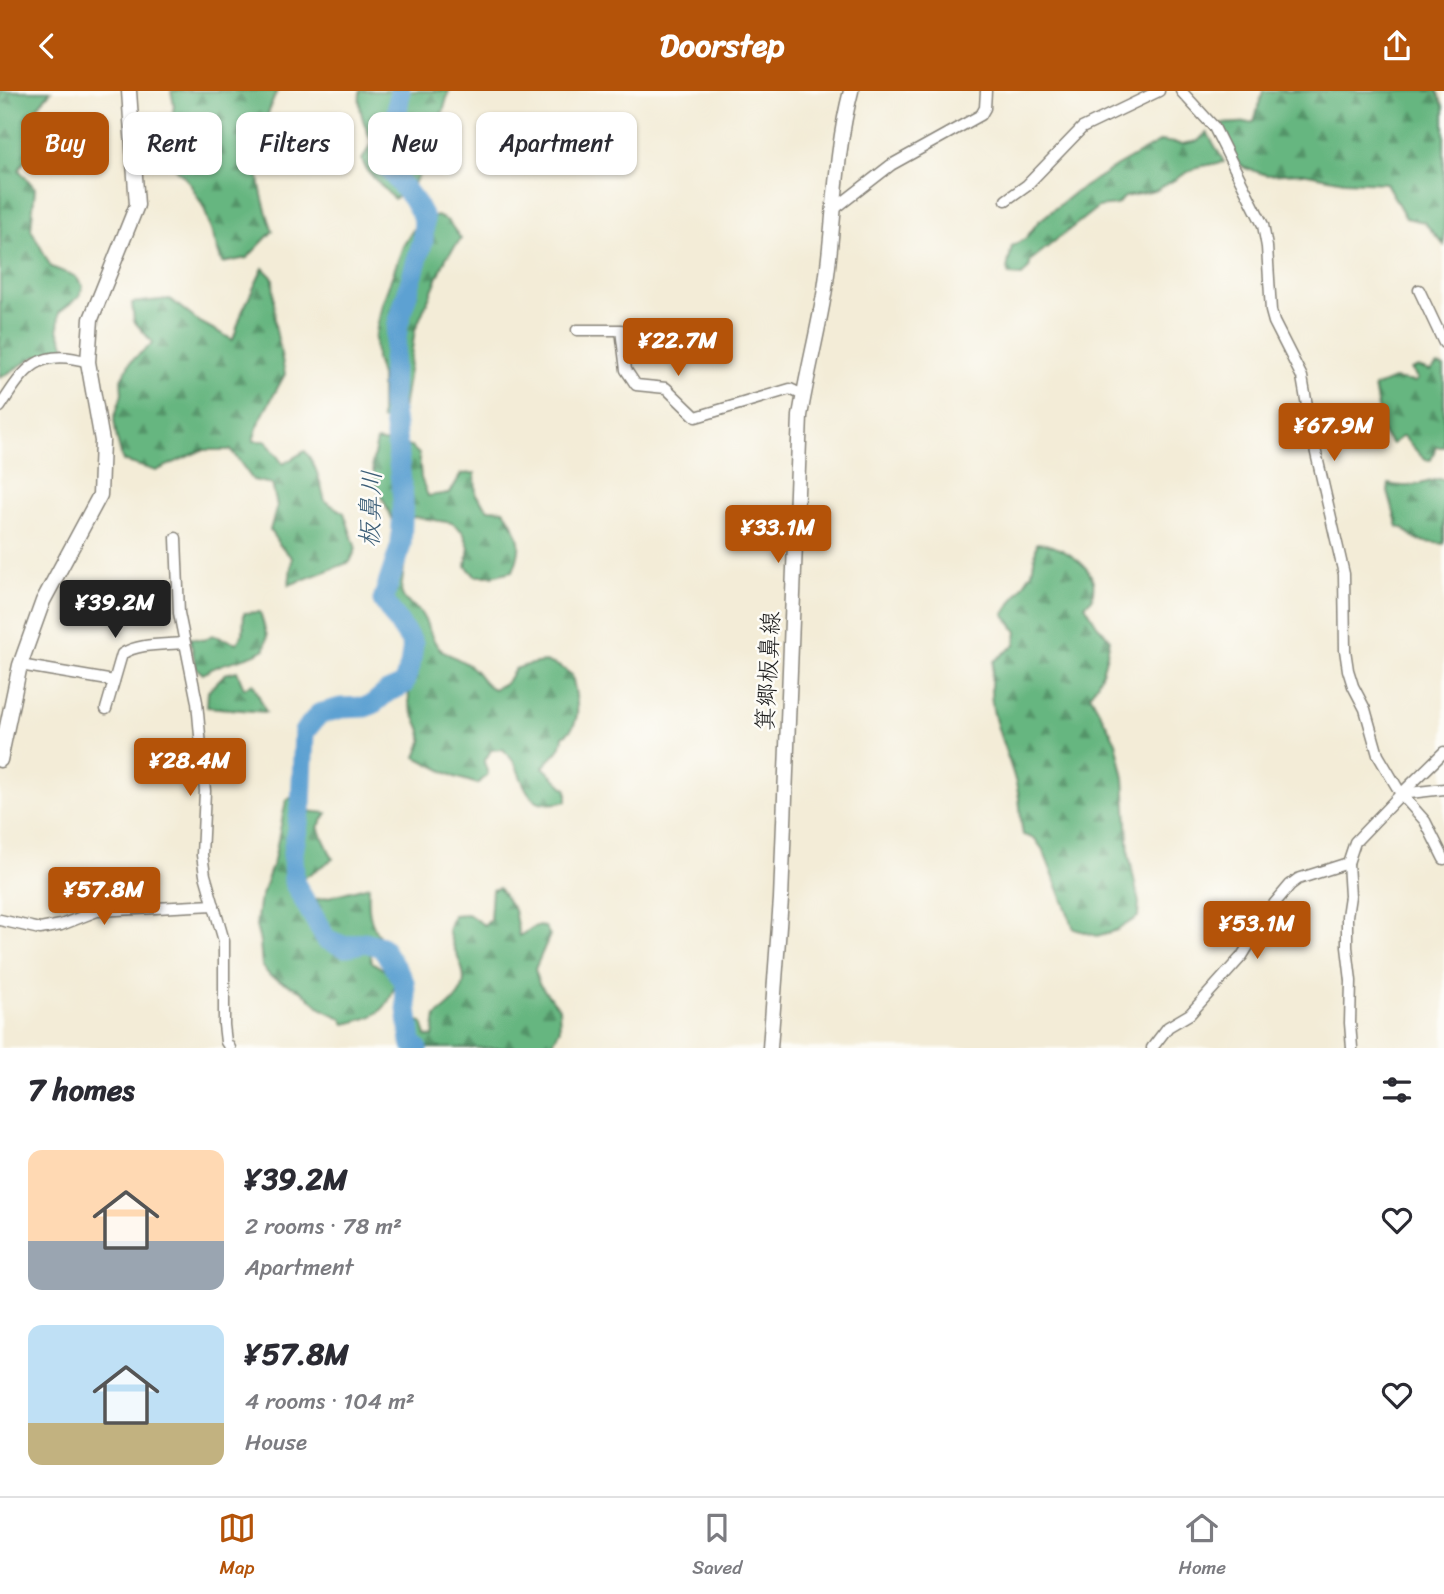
<!DOCTYPE html>
<meta charset="utf-8">
<style>
:root{--surface:#fff;--page:#f7f7f7;--text:#2b2b33;--muted:#7c7c81;--line:#e1e1e2;--accent:#b45309}
body{margin:0;font-family:Sriracha,"Klee One",sans-serif;background:var(--page);color:var(--text);height:100vh;display:flex;flex-direction:column;font-size:26px;white-space:nowrap}
*{box-sizing:border-box;margin:0}
p{font-size:23px;color:var(--muted)}
.icon{flex:none;width:38px;height:38px;fill:none;stroke:currentColor;stroke-width:2;stroke-linecap:round;stroke-linejoin:round}
.map{position:relative;height:957px;overflow:hidden}
.sheet{display:flex;flex-direction:column;background:var(--surface);flex:1}
.sheet>*{flex:none}
.hud{position:absolute;left:21px;top:21px;width:700px;height:63px;display:flex;gap:14px}
.price{position:absolute;translate:-50% -60px;padding:0 16px;border-radius:7px;background:var(--accent);color:#fff;font-size:23px;line-height:46px;filter:drop-shadow(0 2px 4px #0008)}
.price::after{content:'';position:absolute;left:50%;top:42px;width:21px;height:16px;margin-left:-10px;background:inherit;clip-path:polygon(0 0,100% 0,50% 100%)}
.price.current{background:#222;color:#fff}
ul{padding:0;list-style:none}
li{display:flex;align-items:center;gap:21px;height:175px;padding:0 28px}
li span{display:grid;place-items:center;flex:none;width:196px;height:140px;border-radius:14px;color:#555}
li>.icon{margin-inline-start:auto}
span .icon{width:84px;height:84px;fill:#fffc;stroke-width:1}
li b{font-size:30px}
h2{display:flex;justify-content:space-between;align-items:center;height:84px;padding:0 28px;font-size:30px}
.pill{padding:0 24px;border-radius:14px;background:var(--surface);box-shadow:0 2px 5px #0004;font-size:24px;line-height:63px}
.pill.current{background:var(--accent);color:#fff}
header{display:flex;justify-content:space-between;align-items:center;height:91px;padding:0 28px;background:var(--accent);color:#fff;font-size:32px;font-weight:700}
.menu{display:flex;justify-content:space-around;align-items:center;height:98px;border-top:2px solid var(--line);background:var(--surface);font-size:19px;color:var(--muted)}
.menu a{display:grid;justify-items:center;gap:4px}
.menu .current{color:var(--accent)}
.map>svg:first-child{display:block}
.forest{fill:url(#forest-firs);stroke:#41694e;stroke-width:2}
.lines{fill:none;stroke-linecap:round;stroke-linejoin:round}
.river{stroke:#5da1d2;stroke-width:21}
.street-casing{stroke:#88847a;stroke-width:13}
.secondary-casing{stroke:#88847a;stroke-width:17}
.street{stroke:#fff;stroke-width:10}
.secondary{stroke:#fff;stroke-width:14}
.labels{text-anchor:middle;stroke-width:5;stroke-linejoin:round;paint-order:stroke}
.street-label{font-size:24px;fill:#1c1c1c;stroke:#fdfcf7}
.water-label{font-size:26px;font-style:italic;fill:#3c5e77;stroke:#fdfcf7}
</style>
<header><svg class="icon" aria-label="back" viewBox="0 0 24 24"><path d="M15 5l-7 7 7 7"/></svg>Doorstep<svg class="icon" aria-label="share" viewBox="0 0 24 24"><path d="M12 15V3M7 8l5-5 5 5M5 13v7h14v-7"/></svg></header>
<div class="map">
<svg width="1444" height="957" viewBox="0 0 1444 957">
<defs>
<pattern id="forest-firs" width="22" height="20" patternUnits="userSpaceOnUse" patternTransform="scale(1.75)"><rect width="22" height="20" fill="#66b680"/><path d="M5 1l3.5 6h-7zM16 11l3.5 6h-7z" fill="#539368"/></pattern>
</defs>
<rect width="100%" height="100%" fill="#fdfcf7"/>
<filter id="ink" filterUnits="userSpaceOnUse"><feTurbulence type="fractalNoise" baseFrequency=".0143" numOctaves="2"/><feDisplacementMap in="SourceGraphic" scale="14" xChannelSelector="R" yChannelSelector="G"/><feConvolveMatrix kernelMatrix="1 2 1 2 8 2 1 2 1" color-interpolation-filters="sRGB"/></filter>
<filter id="wash" filterUnits="userSpaceOnUse"><feTurbulence type="fractalNoise" baseFrequency=".00686" numOctaves="4" result="noise"/><feDisplacementMap in="SourceGraphic" scale="28" xChannelSelector="R" yChannelSelector="G"/><feGaussianBlur stdDeviation="1.57" result="paint"/><feColorMatrix in="noise" values="0 0 0 0 0 0 0 0 0 0 0 0 0 0 0 0 0 1.4 0 .05"/><feComposite in="paint" operator="in"/></filter>
<g filter="url(#wash)">
<rect width="100%" height="100%" fill="#f3ecd7"/>
<g class="forest">
<polygon points="0,0 51,0 37,17 32,57 19,79 35,97 31,138 51,176 75,185 83,195 79,206 59,221 58,239 68,263 36,265 0,287"/>
<path d="M171 0H277C253 55 252 83 273 140L247 167 222 172 204 117 189 91 147 47 170 42 174 14Z"/>
<path d="M360 0H449L443 21 432 31 419 84 411 97 394 108 367 80 362 69 372 51C364 34 358 19 360 0Z"/>
<polygon points="1263,0 1437,0 1444,16 1444,154 1424,131 1406,127 1386,92 1344,90 1302,82 1267,84 1245,77 1236,70 1221,33 1254,31"/>
<polygon points="1207,41 1224,71 1197,76 1155,100 1125,106 1116,114 1098,116 1031,169 1029,177 1022,185 1009,184 1007,178 1012,155 1026,147 1038,131 1074,102 1117,75 1161,50 1182,53 1198,50"/>
<polygon points="437,125 448,130 461,148 446,167 415,239 401,332 381,329 381,285 376,268 375,246 382,213 403,155 417,132"/>
<path d="M263 177 273 187 275 234 285 283 259 331 253 350H266L283 373 305 360C317 375 320 391 325 410L344 422 356 458 350 471 289 494 292 467 278 452 270 439 277 415 272 393 253 389 231 359H202L156 380 123 370 117 349 114 328 122 303 121 288 131 270 153 252 134 230 132 212 170 208 198 230 233 249 242 221Z"/>
<polygon points="1437,274 1444,276 1444,356 1436,356 1431,369 1424,368 1403,345 1392,353 1383,343 1374,296 1393,288 1415,291 1418,288 1411,279 1418,276 1430,280"/>
<path d="M377 350 411 356 419 363 421 387 428 405 450 402 461 383 475 382 476 404 488 418 504 419C519 444 525 452 513 480L492 485H475L466 475 469 456 463 441 452 432 416 426 392 428 376 393 372 373Z"/>
<path d="M1438 388H1444V453C1434 451 1422 453 1413 446 1407 441 1407 438 1398 436L1388 401 1389 393C1406 398 1421 393 1438 388Z"/>
<path d="M399 443 408 445 401 500C405 514 409 510 418 519 428 528 429 546 439 557 446 564 462 568 471 576 482 585 481 592 494 598L507 591 515 578C540 569 551 567 572 584 576 604 585 633 563 645 562 661 553 664 543 676L567 699V710C533 719 528 705 517 677 514 670 508 664 503 658L491 659 484 671 488 683 478 693 455 686 416 666C418 661 421 655 422 650 424 634 406 620 409 603 411 587 420 572 422 555 416 545 394 518 391 509 385 489 393 463 399 443Z"/>
<path d="M1037 452C1056 452 1088 471 1093 490 1094 495 1093 503 1092 508L1085 514 1097 534 1110 548C1106 568 1103 587 1090 603L1116 651 1124 687 1129 764 1139 812 1138 826 1117 839 1097 845 1074 838 1043 759 1035 748 1023 744C1020 730 1021 715 1018 701 1008 654 982 622 994 570L1015 554 1017 541 1004 523 1032 481Z"/>
<path d="M260 521 267 545 265 558C245 571 225 568 203 583L196 577 190 547 204 549 212 544 237 552 243 542 244 522Z"/>
<polygon points="237,580 244,597 253,592 266,621 207,616 208,600 225,583"/>
<path d="M295 705 297 719 327 722 318 736 333 768 291 795 297 807 321 808 369 795C368 815 368 828 379 845L370 860 372 871 385 879 396 889C389 921 375 927 345 933L341 927 322 918 300 899 270 885 262 875 260 851 256 835 259 812 274 769 286 709Z"/>
<path d="M499 797 514 819 519 845 536 835 545 836 550 844 535 878 539 893 559 917 560 938 554 949V957H426C420 949 413 940 416 930L422 931 426 945 433 946 436 925C481 892 461 882 448 840L453 824 468 823 484 834 490 829 492 799Z"/>
</g>
<g class="lines">
<polyline class="river" points="400,0 389,78 415,111 424,128 423,149 398,233 393,270 392,310 403,408 401,454 383,509 413,553 410,575 403,594 387,601 373,613 365,616 341,617 319,623 304,641 301,715 293,762 294,791 326,848 345,856 365,851 382,856 404,891 411,951 417,957"/>
</g>
</g>
<g filter="url(#ink)">
<g class="lines">
<g class="street-casing">
<g id="street">
<polyline points="1181,0 1214,36 1263,134 1267,156 1271,220 1274,231 1302,286 1313,349 1344,483 1345,559 1348,579 1353,595 1365,618 1378,664 1401,703 1425,730 1444,768"/>
<polyline points="1006,109 1027,94 1082,37 1159,0"/>
<polyline points="833,119 891,74 981,24 985,17 986,0"/>
<polyline points="1419,199 1444,252"/>
<polyline points="577,239 621,239 626,279 636,294 666,297 696,326 790,298 803,304"/>
<path d="M0 316C24 279 38 255 88 271"/>
<polyline points="176,447 179,522 197,611 205,700 202,764 205,784 224,850 224,934 226,951 230,957"/>
<polyline points="20,574 114,590"/>
<path d="M106 618 122 563C139 552 164 554 183 552"/>
<polyline points="1401,703 1444,661"/>
<polyline points="0,829 40,838 61,834 97,820 214,814"/>
<polyline points="1152,957 1168,936 1190,923 1242,865 1274,813 1290,794 1298,788 1348,772"/>
<polyline points="1352,957 1350,932 1351,890 1347,856 1347,825 1350,805 1348,772 1355,751 1401,703 1444,698"/>
</g>
</g>
<g class="secondary-casing">
<g id="secondary">
<polyline points="0,669 20,574 43,510 100,404 102,350 88,271 91,228 137,114 129,0"/>
<path d="M770 957 781 808 800 325C807 282 818 241 825 198 835 132 834 65 851 0"/>
</g>
</g>
<use href="#street" class="street"/>
<use href="#secondary" class="secondary"/>
</g>
</g>
<g class="labels">
<g class="street-label">
<text transform="translate(768 580) rotate(-87)" y="8">箕郷板鼻線</text>
</g>
<g class="water-label">
<text transform="translate(370 418) rotate(-88)" y="9">板鼻川</text>
</g>
</g>
</svg>
<b class="price" style="left:678px;top:287px">¥22.7M</b>
<b class="price" style="left:1334px;top:372px">¥67.9M</b>
<b class="price" style="left:778px;top:474px">¥33.1M</b>
<b class="price current" style="left:115px;top:549px">¥39.2M</b>
<b class="price" style="left:190px;top:707px">¥28.4M</b>
<b class="price" style="left:104px;top:836px">¥57.8M</b>
<b class="price" style="left:1257px;top:870px">¥53.1M</b>
<div class="hud">
<a class="pill current">Buy</a>
<a class="pill">Rent</a>
<a class="pill">Filters</a>
<a class="pill">New</a>
<a class="pill">Apartment</a>
</div>
</div>
<section class="sheet">
<h2>7 homes<svg class="icon" aria-label="filters" viewBox="0 0 24 24"><path d="M4 7h16M4 17h16"/><circle cx="9" cy="7" r="2"/><circle cx="15" cy="17" r="2"/></svg></h2>
<ul>
<li><span style="background:linear-gradient(#ffd9b3 65%,#9aa5b1 0)"><svg class="icon" aria-label="home" viewBox="0 0 24 24"><path d="M3 11l9-7 9 7M6 9v11h12V9"/></svg></span><div><b>¥39.2M</b><p>2 rooms · 78 m²</p><p>Apartment</p></div><svg class="icon" aria-label="heart" viewBox="0 0 24 24"><path d="M12 20l-8-8c-3-5 5-10 8-4 3-6 11-1 8 4z"/></svg></li>
<li><span style="background:linear-gradient(#bfe0f5 70%,#c2b280 0)"><svg class="icon" aria-label="home" viewBox="0 0 24 24"><path d="M3 11l9-7 9 7M6 9v11h12V9"/></svg></span><div><b>¥57.8M</b><p>4 rooms · 104 m²</p><p>House</p></div><svg class="icon" aria-label="heart" viewBox="0 0 24 24"><path d="M12 20l-8-8c-3-5 5-10 8-4 3-6 11-1 8 4z"/></svg></li>
</ul>
</section>
<nav class="menu">
<a class="current"><svg class="icon" aria-label="map" viewBox="0 0 24 24"><path d="M3 6l6-2 6 2 6-2v14l-6 2-6-2-6 2zM9 4v14M15 6v14"/></svg>Map</a>
<a><svg class="icon" aria-label="saved" viewBox="0 0 24 24"><path d="M7 4h10v16l-5-4-5 4z"/></svg>Saved</a>
<a><svg class="icon" aria-label="home" viewBox="0 0 24 24"><path d="M3 11l9-7 9 7M6 9v11h12V9"/></svg>Home</a>
</nav>
